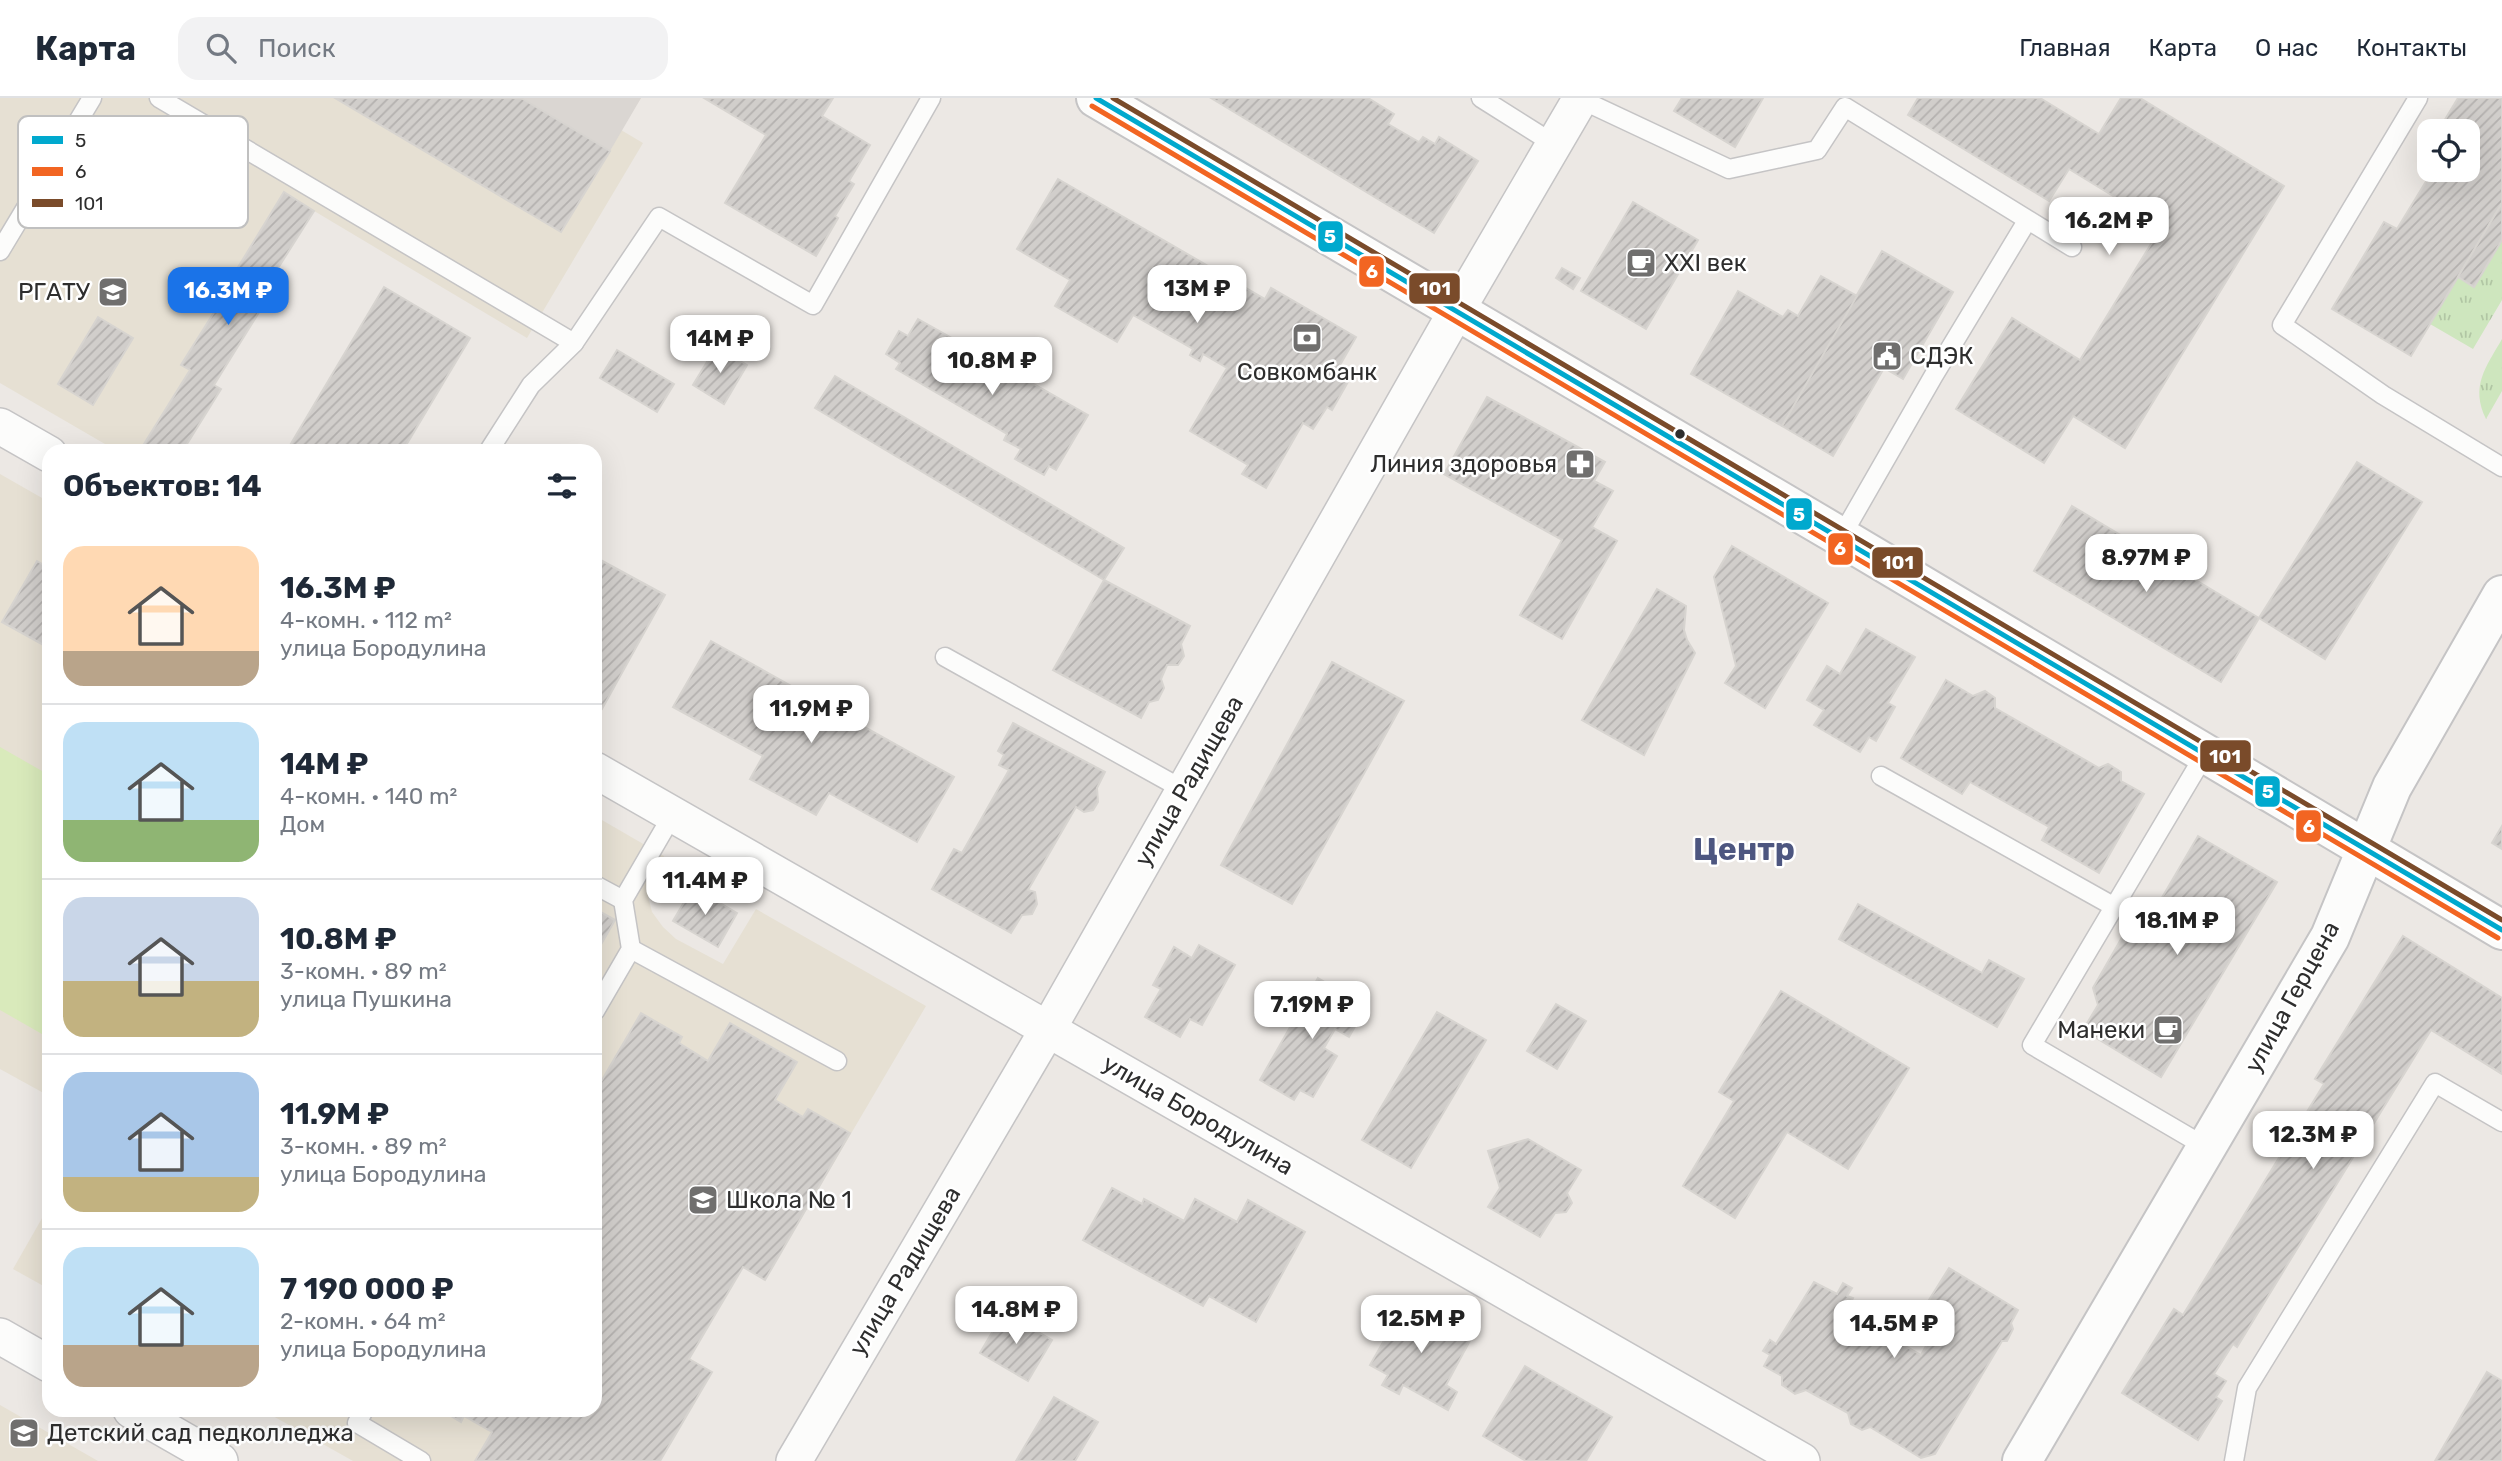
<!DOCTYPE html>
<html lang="ru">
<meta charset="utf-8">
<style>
:root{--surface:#fff;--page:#f2f2f3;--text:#1f2937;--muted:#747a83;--line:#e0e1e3;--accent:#1a73e8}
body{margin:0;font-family:Rubik,sans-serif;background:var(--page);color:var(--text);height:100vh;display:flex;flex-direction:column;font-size:26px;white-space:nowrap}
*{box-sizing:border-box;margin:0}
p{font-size:23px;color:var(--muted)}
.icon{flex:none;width:38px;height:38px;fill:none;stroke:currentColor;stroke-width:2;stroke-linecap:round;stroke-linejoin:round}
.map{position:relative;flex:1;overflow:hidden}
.details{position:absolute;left:42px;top:346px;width:560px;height:973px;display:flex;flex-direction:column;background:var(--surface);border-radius:21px;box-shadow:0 7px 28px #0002}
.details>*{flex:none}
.controls{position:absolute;left:2417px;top:21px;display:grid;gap:14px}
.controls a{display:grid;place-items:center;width:63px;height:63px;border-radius:14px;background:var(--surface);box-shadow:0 7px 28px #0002;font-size:35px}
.price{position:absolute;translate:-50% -60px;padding:0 16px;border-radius:14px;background:#fff;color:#222;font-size:23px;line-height:46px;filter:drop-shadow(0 2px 4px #0008)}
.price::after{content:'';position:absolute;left:50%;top:42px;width:21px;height:16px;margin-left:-10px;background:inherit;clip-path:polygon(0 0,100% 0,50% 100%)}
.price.on{background:var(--accent);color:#fff}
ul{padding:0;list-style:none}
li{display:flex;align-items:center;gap:21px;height:175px;padding:0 21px}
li+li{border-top:2px solid var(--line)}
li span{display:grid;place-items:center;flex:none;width:196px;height:140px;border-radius:21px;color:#555}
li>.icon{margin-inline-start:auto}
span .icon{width:84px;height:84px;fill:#fffc;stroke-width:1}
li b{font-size:30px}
h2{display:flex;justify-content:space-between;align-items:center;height:84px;padding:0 21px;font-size:30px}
header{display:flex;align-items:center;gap:42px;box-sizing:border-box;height:98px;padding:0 35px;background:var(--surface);border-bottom:2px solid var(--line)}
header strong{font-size:33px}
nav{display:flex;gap:38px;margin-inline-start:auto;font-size:24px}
.search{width:490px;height:63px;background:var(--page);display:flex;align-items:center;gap:18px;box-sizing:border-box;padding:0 24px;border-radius:21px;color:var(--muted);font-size:26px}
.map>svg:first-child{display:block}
.education{fill:#e6e0d3}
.grass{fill:url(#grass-tufts)}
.pitch{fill:#d9eabb}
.plaza{fill:#dad6d2}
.building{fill:url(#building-hatch);stroke:#d7d4d0;stroke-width:2}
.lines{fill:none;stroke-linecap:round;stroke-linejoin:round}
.service-casing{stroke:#c5c4c5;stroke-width:21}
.minor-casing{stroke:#c5c4c5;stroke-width:38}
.tertiary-casing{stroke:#c5c4c5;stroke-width:42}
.secondary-casing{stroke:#c5c4c5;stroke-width:42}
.service{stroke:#fcfcfb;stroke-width:18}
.minor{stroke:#fcfcfb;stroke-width:35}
.tertiary{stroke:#fcfcfb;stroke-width:38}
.secondary{stroke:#fcfcfb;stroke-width:38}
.bus-1-casing{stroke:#fff;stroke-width:10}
.bus-2-casing{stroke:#fff;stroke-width:10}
.bus-3-casing{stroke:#fff;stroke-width:10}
.bus-1{stroke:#00a9ce;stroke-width:5}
.bus-2{stroke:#f26522;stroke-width:5}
.bus-3{stroke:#7a4b2a;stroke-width:5}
.bus-dot{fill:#2e2e2e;stroke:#fff;stroke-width:2.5}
.labels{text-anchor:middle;stroke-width:5;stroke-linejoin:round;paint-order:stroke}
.poi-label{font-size:24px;fill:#2e2e2e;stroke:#fff;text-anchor:start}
.street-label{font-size:24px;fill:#2e2e2e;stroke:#fff}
.district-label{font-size:32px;font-weight:bold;fill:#4d5680;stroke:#fff}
.key{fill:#fff;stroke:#c0c0c0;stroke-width:2}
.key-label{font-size:19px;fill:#2e2e2e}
.line-badge{stroke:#fff;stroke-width:2.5}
.badge-label{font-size:19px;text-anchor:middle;font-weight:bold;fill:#fff}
</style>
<header>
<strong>Карта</strong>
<div class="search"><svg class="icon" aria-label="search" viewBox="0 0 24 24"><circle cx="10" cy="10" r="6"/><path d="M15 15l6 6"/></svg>Поиск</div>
<nav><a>Главная</a><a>Карта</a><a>О нас</a><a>Контакты</a></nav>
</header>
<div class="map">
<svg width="2502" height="1363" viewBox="0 0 2502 1363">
<defs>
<pattern id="grass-tufts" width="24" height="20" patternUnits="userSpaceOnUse" patternTransform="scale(1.75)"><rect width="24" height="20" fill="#cee6be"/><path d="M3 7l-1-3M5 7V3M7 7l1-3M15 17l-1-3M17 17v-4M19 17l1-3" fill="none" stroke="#b1c6a4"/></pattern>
<pattern id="building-hatch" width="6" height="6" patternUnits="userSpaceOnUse" patternTransform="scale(1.75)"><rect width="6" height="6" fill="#d1cecb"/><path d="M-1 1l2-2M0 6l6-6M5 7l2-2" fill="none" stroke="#b4b1af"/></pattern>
</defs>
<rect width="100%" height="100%" fill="#ece8e4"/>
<g class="education">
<polygon points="0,0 641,0 621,32 643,45 527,240 284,95 237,170 240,173 181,266 190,272 139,353 117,353 0,285"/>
<polygon points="0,376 49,404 49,998 0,971"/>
<polygon points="595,718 664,758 652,776 648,798 652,814 663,829 676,841 723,866 756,811 926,908 765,1182 743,1169 689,1260 712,1274 660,1363 353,1363 264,1313 595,1312"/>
<polygon points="49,1108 49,1191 13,1171"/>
<polygon points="0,1307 98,1363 0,1363"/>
</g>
<g class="grass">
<polygon points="2502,142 2502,202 2473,251 2430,226 2458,179 2474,189"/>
<path d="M2502 241V293L2486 321C2470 288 2486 269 2502 241Z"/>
</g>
<polygon class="pitch" points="0,649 49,677 49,940 0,912"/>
<polygon class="plaza" points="521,0 641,0 610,53"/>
<g class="building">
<polygon points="335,0 521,0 610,53 561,134"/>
<polygon points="704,0 833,0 822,18 870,47 849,83 854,86 835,118 838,120 816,158 725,105 766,37"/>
<polygon points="1211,0 1368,0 1394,16 1388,26 1419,44 1423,39 1435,46 1439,39 1478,63 1434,135"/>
<polygon points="1682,0 1763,0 1735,49 1674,13"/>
<polygon points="1918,0 2040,0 2099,36 2121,0 2140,0 2284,88 2125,350 2073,318 2044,365 1956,311 2012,220 2080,262 2162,128 2069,71 2049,103 1908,17"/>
<polygon points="2458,0 2502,0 2502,105 2411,258 2332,211 2384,124 2397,131 2433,72 2468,72 2468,33 2438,33"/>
<polygon points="1058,81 1265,201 1271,190 1356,239 1336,274 1349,282 1332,312 1327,309 1313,331 1303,325 1266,390 1242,376 1248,367 1190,333 1227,270 1203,256 1200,263 1190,257 1193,251 1133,217 1117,244 1055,208 1070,182 1017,151"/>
<polygon points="284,94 314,113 268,186 274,190 214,287 221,291 182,354 139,354 190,272 181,267 240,173 237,171"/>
<polygon points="1633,104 1698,142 1646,231 1581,193"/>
<polygon points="2502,105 2502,142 2474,189 2458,179"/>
<polygon points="1882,153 1953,194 1903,281 1884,270 1833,358 1782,328"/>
<polygon points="1562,170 1580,180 1573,191 1556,180"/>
<polygon points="1821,178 1857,198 1782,328 1691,276 1738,193 1783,219 1788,212 1798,218"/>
<polygon points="384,189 470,240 402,354 286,354"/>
<polygon points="98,219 133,240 93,307 58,286"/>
<polygon points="918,221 959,244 951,256 997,282 1004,269 1088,317 1056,372 1049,368 1044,377 1015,361 1021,351 1004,342 1007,336 896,271 900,265 886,256 899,233 908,238"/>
<polygon points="716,249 747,267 724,306 693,287"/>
<polygon points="617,252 674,286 657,314 600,280"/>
<polygon points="835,278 1124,450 1104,482 815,310"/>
<polygon points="1487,299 1605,364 1594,383 1613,393 1592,429 1617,443 1562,541 1520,517 1562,442 1444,376"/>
<polygon points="2357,364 2422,404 2325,561 2259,520"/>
<polygon points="2072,408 2259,520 2221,584 2034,473"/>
<polygon points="1732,448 1828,505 1765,610 1725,585 1736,568 1714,479"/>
<polygon points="595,459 665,497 602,611 595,607"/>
<polygon points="37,463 49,470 49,550 2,524"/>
<polygon points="1104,482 1190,528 1181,546 1184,558 1178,567 1167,567 1161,581 1164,590 1158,602 1149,604 1141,620 1053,572"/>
<polygon points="1657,491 1686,508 1684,532 1687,542 1695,555 1644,657 1582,622"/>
<polygon points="1866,531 1915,559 1888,605 1895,609 1876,643 1869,639 1860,654 1814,627 1824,612 1807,602 1827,568 1840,576"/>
<polygon points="711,543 954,679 917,744 829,695 816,717 750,681 763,658 673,609"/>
<polygon points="1332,564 1404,603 1292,806 1221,767"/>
<polygon points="1946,582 1973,598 1985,593 1995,600 1995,610 2099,670 2108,666 2121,674 2121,683 2144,696 2099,775 2042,742 2049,729 1970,684 1962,696 1901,660"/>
<polygon points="1013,625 1105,674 1097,690 1098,704 1093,712 1084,714 1076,709 1028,792 1035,794 1037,806 1032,816 1022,817 1011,835 932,791 954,751 962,755 1009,672 999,667 1004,657 998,653"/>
<polygon points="2502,728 2502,751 2492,745"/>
<polygon points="2198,738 2277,784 2161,979 2083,932 2098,907 2093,890 2124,836 2143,832"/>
<polygon points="693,789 737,815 718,849 673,823"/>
<polygon points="1858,806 1982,875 1989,862 2024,881 1997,929 1839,841"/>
<polygon points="595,811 615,822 595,857"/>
<polygon points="2403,838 2502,900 2502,976 2431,932 2237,1249 2233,1246 2214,1276 2226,1283 2216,1299 2222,1303 2198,1342 2122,1295 2174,1211 2183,1217 2324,986 2315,981"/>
<polygon points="1199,847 1235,867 1202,927 1190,921 1180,939 1145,919 1161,891 1153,887 1174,849 1192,860"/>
<polygon points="1318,880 1360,905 1363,900 1369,904 1349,939 1335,931 1324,950 1337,958 1313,999 1300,992 1294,1002 1260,982"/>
<polygon points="1781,893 1909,970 1848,1071 1787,1034 1735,1120 1683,1088 1734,1003 1719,994"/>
<polygon points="1556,906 1586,923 1557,971 1527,953"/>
<polygon points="1437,914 1486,942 1411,1070 1362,1042"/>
<polygon points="641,915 682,939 679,945 708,963 730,925 797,964 775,1002 803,1019 808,1011 850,1035 765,1182 743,1169 689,1261 712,1274 660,1363 475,1363 492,1334 464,1318 461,1324 441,1312 595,1312 595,994"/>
<polygon points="1528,1041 1581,1072 1567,1095 1572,1105 1566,1114 1555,1115 1540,1139 1488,1109 1500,1090 1488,1053"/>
<polygon points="1112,1090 1142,1106 1144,1101 1184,1123 1195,1101 1237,1124 1248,1102 1305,1134 1256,1224 1209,1198 1203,1208 1083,1142"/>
<polygon points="1949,1170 2018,1212 2011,1225 2013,1231 2007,1243 2002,1243 1935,1356 1921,1360 1870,1329 1862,1332 1851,1326 1848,1315 1806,1292 1795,1296 1782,1287 1782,1278 1764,1268 1770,1257 1763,1253 1770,1242 1776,1246 1814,1184 1837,1196 1843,1185 1852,1190 1847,1198 1853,1200 1851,1204 1873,1216 1866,1225 1921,1257 1932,1237 1914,1226"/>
<polygon points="1407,1202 1472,1239 1446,1287 1457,1294 1448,1312 1403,1287 1399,1296 1382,1287 1388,1277 1370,1267"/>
<polygon points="1004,1214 1052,1242 1028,1283 980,1255"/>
<polygon points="1525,1268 1612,1319 1586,1363 1526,1363 1483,1338"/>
<polygon points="2487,1274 2502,1283 2502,1363 2435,1363"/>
<polygon points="1054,1299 1098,1324 1075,1363 1016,1363"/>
</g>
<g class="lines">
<g class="service-casing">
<g id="service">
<polyline points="159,0 574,245"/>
<polyline points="1481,0 1554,46"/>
<polyline points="2418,0 2282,227 2383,297 2502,369"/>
<polyline points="1580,1 1729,71 1817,52 1845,9 2072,149"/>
<polyline points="0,153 92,0"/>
<polyline points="488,354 531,287 574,245 659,119 813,207 931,0"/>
<polyline points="1841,439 1934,277 2027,123"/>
<polyline points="945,559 1184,692"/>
<polyline points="2205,656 2032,947 2206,1049"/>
<polyline points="1881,678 2113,808"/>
<polyline points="595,787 623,802"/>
<polyline points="631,851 837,963"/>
<polyline points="595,913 631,851 623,802 673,716"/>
<polyline points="364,1312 357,1325 421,1363"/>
<polyline points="2234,1363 2247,1290 2435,985 2502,1024"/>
</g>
</g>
<g class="minor-casing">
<g id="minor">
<polyline points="0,328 49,356"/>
<polyline points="595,672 1802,1363"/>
<polyline points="0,1238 49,1266"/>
<polyline points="131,1312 220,1363"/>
<polyline points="794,1363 1048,931 1457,212 1581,0"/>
</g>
</g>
<g class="tertiary-casing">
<polyline id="tertiary" points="1096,0 1841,439 2502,832"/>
</g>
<g class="secondary-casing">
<polyline id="secondary" points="2022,1363 2330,839 2392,689 2502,497"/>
</g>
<use href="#service" class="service"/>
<use href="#minor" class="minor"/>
<use href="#tertiary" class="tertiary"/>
<use href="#secondary" class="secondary"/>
<g class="bus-1-casing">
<polyline id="bus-1" points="1096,0 2502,832"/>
</g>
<g class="bus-2-casing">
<polyline id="bus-2" points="1092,8 2498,840"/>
</g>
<g class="bus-3-casing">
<polyline id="bus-3" points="1113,0 2502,822"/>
</g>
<use href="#bus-1" class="bus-1"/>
<use href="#bus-2" class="bus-2"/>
<use href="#bus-3" class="bus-3"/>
</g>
<defs>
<g id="cafe-square" transform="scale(1.575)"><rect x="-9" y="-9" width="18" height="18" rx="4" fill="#706f6e" stroke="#fff"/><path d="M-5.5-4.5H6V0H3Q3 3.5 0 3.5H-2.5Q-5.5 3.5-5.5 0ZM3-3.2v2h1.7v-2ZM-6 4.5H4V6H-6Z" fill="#fff"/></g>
<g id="university-square" transform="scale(1.575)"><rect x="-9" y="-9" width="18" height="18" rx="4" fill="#706f6e" stroke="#fff"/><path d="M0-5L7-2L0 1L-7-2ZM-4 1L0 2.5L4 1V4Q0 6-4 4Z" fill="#fff"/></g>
<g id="bank-square" transform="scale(1.575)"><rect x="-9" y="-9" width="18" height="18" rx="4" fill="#706f6e" stroke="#fff"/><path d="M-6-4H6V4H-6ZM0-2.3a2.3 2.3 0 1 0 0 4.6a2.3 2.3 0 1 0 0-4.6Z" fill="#fff"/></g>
<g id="civic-square" transform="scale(1.575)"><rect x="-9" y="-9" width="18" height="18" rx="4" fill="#706f6e" stroke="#fff"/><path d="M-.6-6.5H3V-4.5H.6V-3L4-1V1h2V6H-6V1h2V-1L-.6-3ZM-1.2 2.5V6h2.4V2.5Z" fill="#fff"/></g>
<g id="pharmacy-square" transform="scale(1.575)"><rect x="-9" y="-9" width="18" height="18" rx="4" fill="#706f6e" stroke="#fff"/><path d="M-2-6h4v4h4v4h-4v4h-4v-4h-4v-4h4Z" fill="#fff"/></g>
<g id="school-square" transform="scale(1.575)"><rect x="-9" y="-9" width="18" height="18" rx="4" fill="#706f6e" stroke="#fff"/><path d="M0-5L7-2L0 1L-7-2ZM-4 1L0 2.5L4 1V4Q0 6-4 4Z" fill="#fff"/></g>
</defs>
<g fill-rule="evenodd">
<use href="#cafe-square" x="1641" y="165"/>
<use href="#university-square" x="113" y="194"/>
<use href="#bank-square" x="1307" y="240"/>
<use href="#civic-square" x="1887" y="258"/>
<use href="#pharmacy-square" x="1580" y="366"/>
<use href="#cafe-square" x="2168" y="932"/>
<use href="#school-square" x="703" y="1102"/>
<use href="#school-square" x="24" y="1335"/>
</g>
<circle class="bus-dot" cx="1680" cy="336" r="6"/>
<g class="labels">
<g class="poi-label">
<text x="1664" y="173">XXI век</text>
<text x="90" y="202" text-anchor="end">РГАТУ</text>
<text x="1910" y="266">СДЭК</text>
<text x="1307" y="282" text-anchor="middle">Совкомбанк</text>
<text x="1557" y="374" text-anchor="end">Линия здоровья</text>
<text x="2145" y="940" text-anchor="end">Манеки</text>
<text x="726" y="1110">Школа № 1</text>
<text x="47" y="1343">Детский сад педколледжа</text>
</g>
<g class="street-label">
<text transform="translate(1189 683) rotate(-60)" y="8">улица Радищева</text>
<text transform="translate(2292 899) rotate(-61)" y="8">улица Герцена</text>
<text transform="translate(1198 1017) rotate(30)" y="8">улица Бородулина</text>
<text transform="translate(905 1173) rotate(-59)" y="8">улица Радищева</text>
</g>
<g class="district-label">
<text x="1744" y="762">Центр</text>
</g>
</g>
<rect x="18" y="18" width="230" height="112" rx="10" class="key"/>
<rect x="32" y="38" width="31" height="8" fill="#00a9ce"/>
<rect x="32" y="69" width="31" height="9" fill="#f26522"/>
<rect x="32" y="101" width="31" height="8" fill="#7a4b2a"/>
<g class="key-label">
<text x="75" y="49">5</text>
<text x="75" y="80">6</text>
<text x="75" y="112">101</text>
</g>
<g class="line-badge">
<rect x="1317" y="122" width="27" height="33" rx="7" fill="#00a9ce"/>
<rect x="1358" y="157" width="27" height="33" rx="7" fill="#f26522"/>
<rect x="1408" y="174" width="53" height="33" rx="7" fill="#7a4b2a"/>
<rect x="1785" y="399" width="28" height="34" rx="7" fill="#00a9ce"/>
<rect x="1827" y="434" width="27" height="34" rx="7" fill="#f26522"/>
<rect x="1871" y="448" width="53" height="33" rx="7" fill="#7a4b2a"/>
<rect x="2199" y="641" width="53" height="34" rx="7" fill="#7a4b2a"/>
<rect x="2254" y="677" width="27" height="33" rx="7" fill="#00a9ce"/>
<rect x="2295" y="711" width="27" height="34" rx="7" fill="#f26522"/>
</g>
<g class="badge-label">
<text x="1330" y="145">5</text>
<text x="1372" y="180">6</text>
<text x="1435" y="197">101</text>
<text x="1799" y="423">5</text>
<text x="1840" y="457">6</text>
<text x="1898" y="471">101</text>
<text x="2225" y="665">101</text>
<text x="2268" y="700">5</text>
<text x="2309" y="735">6</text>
</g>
</svg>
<div class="controls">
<a><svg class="icon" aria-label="locate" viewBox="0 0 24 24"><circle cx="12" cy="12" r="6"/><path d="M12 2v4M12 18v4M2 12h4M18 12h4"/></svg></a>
</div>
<b class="price" style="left:2109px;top:159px">16.2M ₽</b>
<b class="price" style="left:1197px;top:227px">13M ₽</b>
<b class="price on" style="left:228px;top:229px">16.3M ₽</b>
<b class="price" style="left:720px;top:277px">14M ₽</b>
<b class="price" style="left:992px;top:299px">10.8M ₽</b>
<b class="price" style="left:2146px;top:496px">8.97M ₽</b>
<b class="price" style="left:811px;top:647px">11.9M ₽</b>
<b class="price" style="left:705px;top:819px">11.4M ₽</b>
<b class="price" style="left:2177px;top:859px">18.1M ₽</b>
<b class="price" style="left:1312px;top:943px">7.19M ₽</b>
<b class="price" style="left:2313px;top:1073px">12.3M ₽</b>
<b class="price" style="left:1016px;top:1248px">14.8M ₽</b>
<b class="price" style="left:1421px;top:1257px">12.5M ₽</b>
<b class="price" style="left:1894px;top:1262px">14.5M ₽</b>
<section class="details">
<h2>Объектов: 14<svg class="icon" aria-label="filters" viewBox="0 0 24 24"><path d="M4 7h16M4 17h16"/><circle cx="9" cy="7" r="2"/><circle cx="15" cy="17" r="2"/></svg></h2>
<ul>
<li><span style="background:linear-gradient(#ffd9b3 75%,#b9a48a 0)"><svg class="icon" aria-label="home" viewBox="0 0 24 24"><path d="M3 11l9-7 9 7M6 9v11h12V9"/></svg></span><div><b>16.3M ₽</b><p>4-комн. · 112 m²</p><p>улица Бородулина</p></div></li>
<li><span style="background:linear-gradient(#bfe0f5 70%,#8fb573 0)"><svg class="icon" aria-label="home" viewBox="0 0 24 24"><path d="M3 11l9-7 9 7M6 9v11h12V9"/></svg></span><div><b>14M ₽</b><p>4-комн. · 140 m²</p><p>Дом</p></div></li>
<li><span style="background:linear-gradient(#c9d6e8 60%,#c2b280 0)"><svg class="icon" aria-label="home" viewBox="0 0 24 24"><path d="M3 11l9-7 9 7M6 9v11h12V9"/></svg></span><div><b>10.8M ₽</b><p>3-комн. · 89 m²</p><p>улица Пушкина</p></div></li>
<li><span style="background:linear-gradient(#a9c7e8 75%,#c2b280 0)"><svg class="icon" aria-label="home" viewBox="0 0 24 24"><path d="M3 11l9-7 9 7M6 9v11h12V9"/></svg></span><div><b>11.9M ₽</b><p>3-комн. · 89 m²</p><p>улица Бородулина</p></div></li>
<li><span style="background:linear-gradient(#bfe0f5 70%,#b9a48a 0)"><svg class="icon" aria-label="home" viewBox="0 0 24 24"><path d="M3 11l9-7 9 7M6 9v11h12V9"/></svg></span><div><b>7 190 000 ₽</b><p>2-комн. · 64 m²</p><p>улица Бородулина</p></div></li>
</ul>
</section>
</div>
